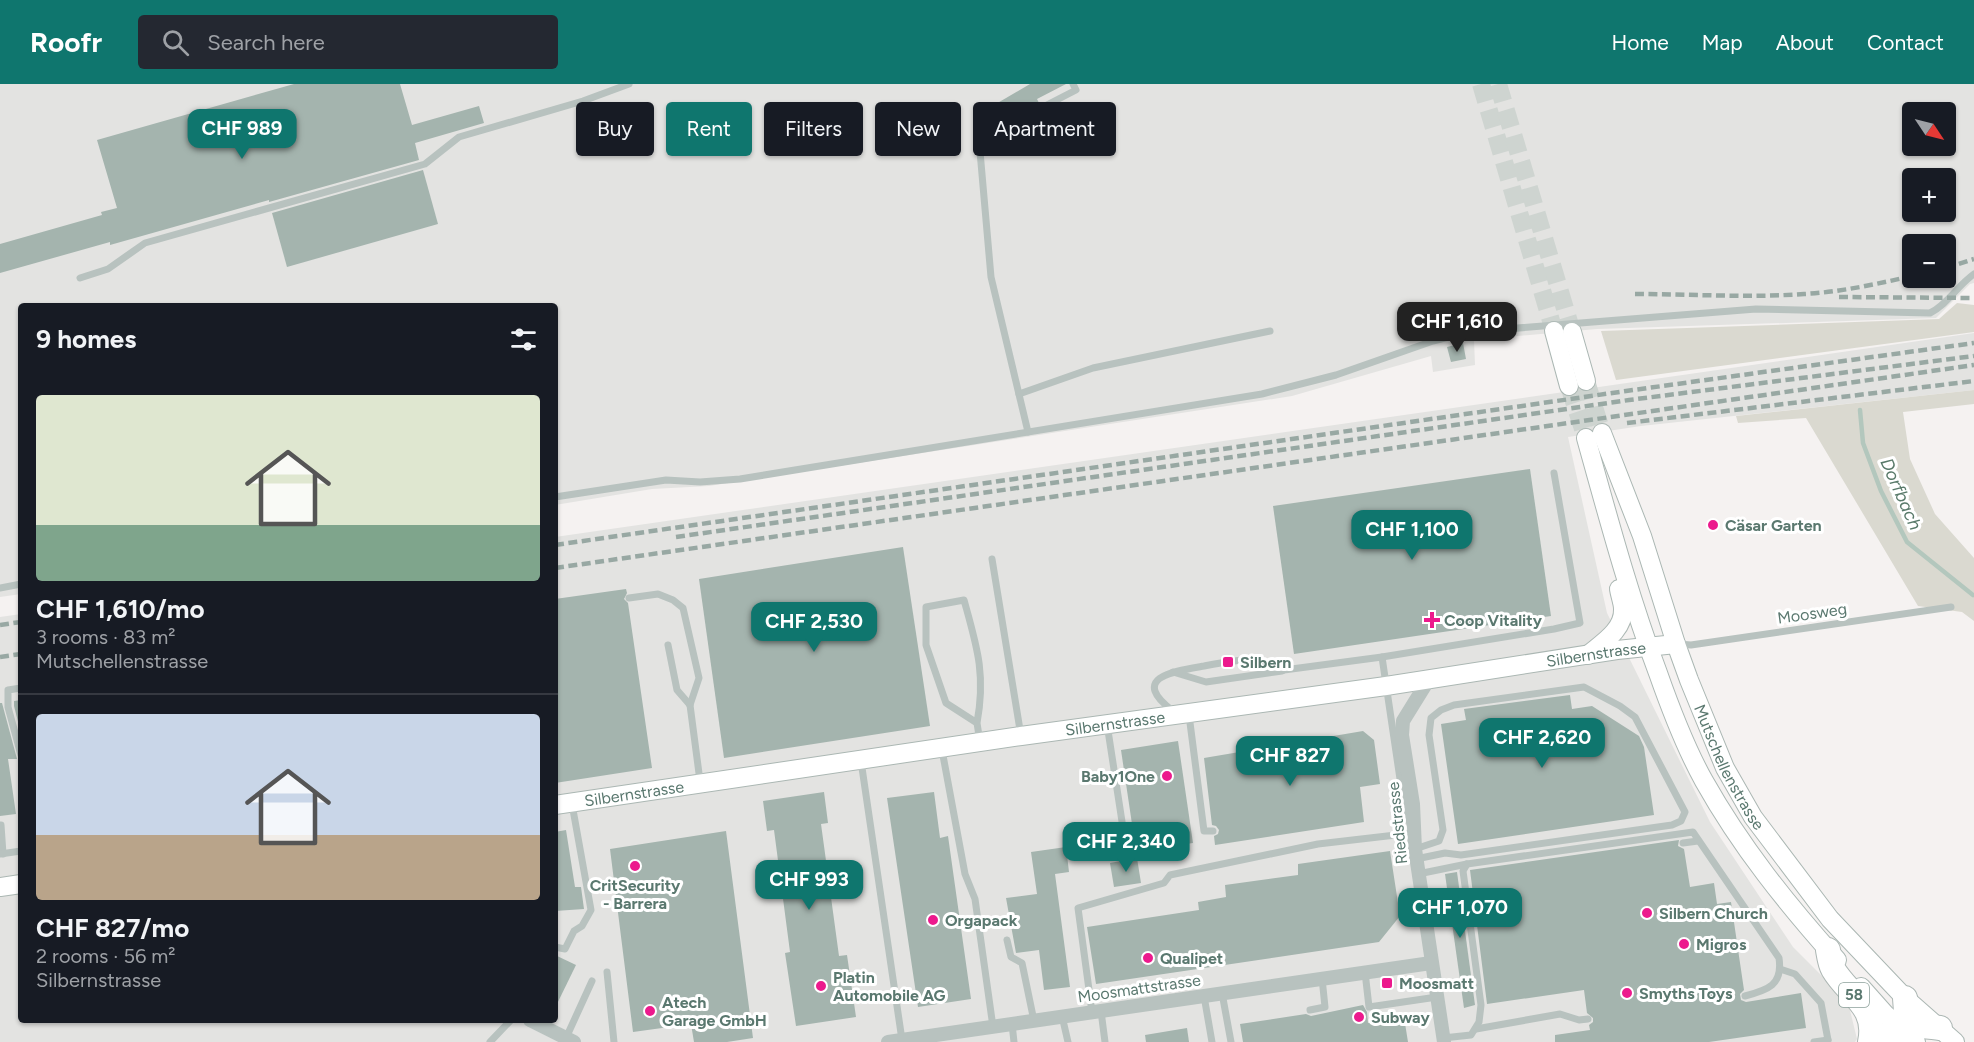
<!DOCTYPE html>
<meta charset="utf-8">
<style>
:root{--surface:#171b24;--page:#242831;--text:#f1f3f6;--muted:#9ea1a6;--line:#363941;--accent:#0f766e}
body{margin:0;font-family:Figtree,sans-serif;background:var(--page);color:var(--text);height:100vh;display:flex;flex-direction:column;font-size:22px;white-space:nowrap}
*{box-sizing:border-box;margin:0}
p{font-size:20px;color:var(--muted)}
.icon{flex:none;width:33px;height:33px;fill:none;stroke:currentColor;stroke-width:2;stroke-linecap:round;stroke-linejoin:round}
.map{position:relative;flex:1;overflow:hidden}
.details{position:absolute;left:18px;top:219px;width:540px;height:720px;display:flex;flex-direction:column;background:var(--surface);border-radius:6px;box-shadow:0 2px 4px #0004}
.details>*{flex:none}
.guide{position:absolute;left:576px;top:18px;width:570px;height:54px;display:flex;gap:12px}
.needle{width:39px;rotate:125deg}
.fabs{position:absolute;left:1902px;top:18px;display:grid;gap:12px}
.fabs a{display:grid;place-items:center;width:54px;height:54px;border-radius:6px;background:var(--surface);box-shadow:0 2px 4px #0004;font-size:30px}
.price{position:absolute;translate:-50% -51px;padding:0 14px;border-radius:12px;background:var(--accent);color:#fff;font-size:20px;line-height:39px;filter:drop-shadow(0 2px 3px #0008)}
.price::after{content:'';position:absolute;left:50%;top:36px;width:18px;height:14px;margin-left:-9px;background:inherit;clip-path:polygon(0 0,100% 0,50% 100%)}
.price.selected{background:#222;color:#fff}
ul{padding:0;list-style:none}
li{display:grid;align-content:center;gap:12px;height:318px;padding:0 18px}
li+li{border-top:2px solid var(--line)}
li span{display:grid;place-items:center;height:186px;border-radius:6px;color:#555}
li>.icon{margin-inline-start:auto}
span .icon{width:108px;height:108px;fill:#fffc;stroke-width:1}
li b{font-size:26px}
h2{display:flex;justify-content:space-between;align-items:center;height:72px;padding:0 18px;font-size:26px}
.pill{padding:0 21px;border-radius:6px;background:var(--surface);box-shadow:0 2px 4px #0004;font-size:21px;line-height:54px}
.pill.selected{background:var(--accent);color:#fff}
header{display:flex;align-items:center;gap:36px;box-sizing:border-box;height:84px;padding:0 30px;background:var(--accent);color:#fff}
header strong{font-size:28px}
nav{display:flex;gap:33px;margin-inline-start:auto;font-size:21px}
.search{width:420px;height:54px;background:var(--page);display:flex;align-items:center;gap:15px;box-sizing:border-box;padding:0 21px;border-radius:6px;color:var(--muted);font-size:22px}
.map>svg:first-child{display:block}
.built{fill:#e3e3e1;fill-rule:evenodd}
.green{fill:#dad9d0}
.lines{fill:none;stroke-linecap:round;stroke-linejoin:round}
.stream{stroke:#b3c7bd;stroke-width:4.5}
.building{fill:#a4b4ae}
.secondary-tunnel{stroke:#ced4d0;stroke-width:18;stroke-dasharray:18 9;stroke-linecap:butt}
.secondary-casing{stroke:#abb7b3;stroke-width:20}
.highway-casing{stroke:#acb6b3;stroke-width:26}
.lane{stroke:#b8c2bf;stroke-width:7}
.street{stroke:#b8c2bf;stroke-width:14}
.secondary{stroke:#fff;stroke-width:18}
.highway{stroke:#fff;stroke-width:24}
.rail{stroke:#98a8a3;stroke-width:4.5;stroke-dasharray:9 4.5;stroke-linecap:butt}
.poi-dot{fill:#ec1a8d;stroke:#fff;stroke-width:2}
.labels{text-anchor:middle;stroke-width:6;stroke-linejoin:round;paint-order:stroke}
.shield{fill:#fff;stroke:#8ca09a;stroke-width:1.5}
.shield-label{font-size:15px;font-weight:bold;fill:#5a786f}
.poi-label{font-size:16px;font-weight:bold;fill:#5a786f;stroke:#fff;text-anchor:start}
.street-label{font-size:16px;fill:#5a786f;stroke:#fff}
.water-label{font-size:18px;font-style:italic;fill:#597a6a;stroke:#fff}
</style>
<header>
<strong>Roofr</strong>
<div class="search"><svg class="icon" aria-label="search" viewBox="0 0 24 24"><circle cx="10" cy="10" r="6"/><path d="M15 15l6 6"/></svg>Search here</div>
<nav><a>Home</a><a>Map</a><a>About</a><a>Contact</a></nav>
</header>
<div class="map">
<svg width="1974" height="958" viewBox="0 0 1974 958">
<rect width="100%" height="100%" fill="#f5f2f1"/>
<g class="built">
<path d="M0 0H1974V199L1970 200 1936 234 1597 245 1474 256 1475 281 1433 288 1431 272 1292 312 709 402 652 405 555 421V222H21V510L0 513ZM1912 28H1946V62H1912ZM1912 94H1946V128H1912ZM1912 160H1946V194H1912Z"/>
<polygon points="1974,249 1974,306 1641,342 1568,353 1607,529 1710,738 1793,863 1848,918 1857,955 1855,958 0,958 0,533 21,530 21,936 555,936 555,453"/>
</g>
<g class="green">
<polygon points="1957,219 1974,221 1974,248 1616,296 1601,247 1939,235"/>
<polygon points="1974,306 1974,320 1903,328 1910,375 1935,430 1974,474 1974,537 1962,528 1918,522 1806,334 1738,339 1736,332"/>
</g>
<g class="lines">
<polyline class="stream" points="1860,326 1863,359 1881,407 1907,458 1973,511"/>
</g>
<g class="building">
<polygon points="294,0 400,0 412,41 479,22 484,39 415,59 419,76 269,118 269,116 110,161 110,158 0,189 0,160 102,131 101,128 117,124 97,56"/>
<polygon points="1030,0 1066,0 1037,15 1039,19 1008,35 1007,31 984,43 977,31"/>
<polygon points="1045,28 1050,38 1019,55 1014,44"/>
<polygon points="423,86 438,140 287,183 272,129"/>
<polygon points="1463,259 1466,275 1451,278 1447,263"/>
<polygon points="1530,385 1551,532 1294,570 1273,422"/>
<polygon points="903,463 930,642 724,674 699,495"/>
<polygon points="626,505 627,509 624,515 628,519 652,684 555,699 555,515"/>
<polygon points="1570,611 1572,625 1592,622 1639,652 1644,663 1654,731 1458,760 1441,640 1466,636 1464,625"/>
<polygon points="21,616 21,649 14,622 14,617"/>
<polygon points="0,619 2,619 17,675 8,675 16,730 0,732"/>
<polygon points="1363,647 1374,656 1380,700 1360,703 1364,738 1215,761 1214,752 1218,750 1219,746 1216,742 1212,741 1204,674"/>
<polygon points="1178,657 1193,759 1136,767 1121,666"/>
<polygon points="824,708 828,739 821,740 839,872 847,871 856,933 796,942 785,869 790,868 774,746 767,747 763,717"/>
<polygon points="934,708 940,754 948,752 971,915 918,923 887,714"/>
<polygon points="566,746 575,803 581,803 584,825 555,827 555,748"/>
<polygon points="726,747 753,954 727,958 694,958 691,940 633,948 610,765"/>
<polygon points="1679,756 1678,762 1684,765 1690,803 1714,799 1717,820 1731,818 1744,906 1740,910 1741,916 1746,918 1801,909 1806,944 1709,958 1555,958 1555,951 1590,946 1589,941 1593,938 1593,934 1587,929 1584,906 1487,920 1470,786"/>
<polygon points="1066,763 1069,788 1055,790 1070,903 1044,906 1039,866 1016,869 1006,814 1037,810 1031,768"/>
<polygon points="1390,767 1400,832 1379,858 1096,900 1087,843 1199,826 1198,818 1226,813 1225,801 1298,791 1298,780"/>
<polygon points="1137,774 1141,799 1114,803 1110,779"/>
<polygon points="1457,788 1475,921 1464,924 1445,790"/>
<polygon points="555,871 576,881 555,924"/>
<polygon points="1363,921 1367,928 1368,939 1404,933 1408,958 1243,958 1240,940 1306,930 1311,932"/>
<polygon points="1187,944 1189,958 1146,958 1145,951"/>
</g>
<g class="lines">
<g class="secondary-tunnel">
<polyline points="1481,0 1554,247"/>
<polyline points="1498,0 1572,248"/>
<polyline points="1586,297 1602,349"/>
<polyline points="1569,302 1586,354"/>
</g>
<g class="secondary-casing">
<g id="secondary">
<polyline points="1554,247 1569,302"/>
<polyline points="1572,248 1586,297"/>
<path id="s1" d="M1602 349 1642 452 1676 560 1689 596 1725 684 1753 733 1830 835 1905 914 1955 958"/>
<path d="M1586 354C1608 433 1629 512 1658 589 1671 626 1685 663 1704 697 1741 763 1787 820 1837 876"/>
<path d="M1588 571C1602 559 1624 546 1623 525 1623 519 1620 512 1619 505"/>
<path id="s2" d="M555 721 1021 652 1386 602 1617 566 1676 560"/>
<polyline points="0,803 21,800"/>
<polyline points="1861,903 1885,930 1916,958"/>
</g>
</g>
<g class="highway-casing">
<g id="highway">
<path d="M1828 866C1829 872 1830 880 1833 885 1848 911 1878 922 1870 958"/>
<polyline points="1903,956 1907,941 1905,914"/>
<path d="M1879 958C1900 937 1913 941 1940 944"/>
</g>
</g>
<g class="lane">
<polyline points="80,194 108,185 145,159 425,80 459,53 583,17 629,0"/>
<polyline points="1019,310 1093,284 1270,247"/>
<polyline points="1028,348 991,193 979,56 1076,6 1073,0"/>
<path d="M555 413 666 396 700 398 740 395 1262 310 1336 291 1433 257 1468 248 1756 225 1930 229C1948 220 1957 202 1974 190"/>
<polyline points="992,475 1021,652"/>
<polyline points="0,504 21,500"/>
<polyline points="629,514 658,510 673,516 683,524 699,594 690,621"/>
<polyline points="1678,560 1691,561 1951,523"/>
<polyline points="668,561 677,606 690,621 700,697"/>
<polyline points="1382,573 1554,545 1580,539 1554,389"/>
<polyline points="1173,588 1206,598 1282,587"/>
<polyline points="21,604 8,606 8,623 21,671"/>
<polyline points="1189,631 1204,747 1213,747"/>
<path d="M977 639C986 590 977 563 964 516L926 523V561L946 619 977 639 980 658"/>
<polyline points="1107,640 1127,770"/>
<polyline points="942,666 965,790 975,815 993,943"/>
<polyline points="861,677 902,956"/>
<polyline points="1,741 3,770"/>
<polyline points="1683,759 1698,757"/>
<polyline points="1415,765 1439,757 1443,746 1429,651 1431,634 1441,626 1454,621 1584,603 1620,622 1635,633 1685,728 1681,737 1672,741 1461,771 1445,769 1416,775"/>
<polyline points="0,770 21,767"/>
<path d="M1418 790 1467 780 1693 748 1779 874C1783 901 1768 906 1745 912"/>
<polyline points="1007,856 1011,873 1022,879 1034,937"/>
<polyline points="555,863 565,865 574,847 582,842 591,826 572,720"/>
<polyline points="1780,885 1795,890 1821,919 1828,956"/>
<polyline points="607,888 614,958"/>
<polyline points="1365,888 1369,923 1437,913"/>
<polyline points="1222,909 1231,958"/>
<polyline points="1204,912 1212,958"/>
<polyline points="1310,926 1325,923 1322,894"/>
<polyline points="1101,927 1105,958"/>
<path d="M1092 928 1078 824 1164 799 1170 791 1318 760 1413 749 1404 722 1382 573 1284 586 1261 577 1250 575C1234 577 1219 579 1204 582 1175 587 1128 593 1173 627"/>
<polyline points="1062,932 1068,958"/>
<polyline points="1012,940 1014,958"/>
<polyline points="1476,945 1560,930 1579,936 1588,935"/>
<polyline points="566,954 592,897"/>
<polyline points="1443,954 1471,951 1479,938 1481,921 1463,787 1467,780"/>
<polyline points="490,958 511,936"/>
<polyline points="1814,958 1828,956 1827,958"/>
</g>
<g class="street">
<polyline points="1429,595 1403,637 1402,651 1413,720 1415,765 1444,958"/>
<polyline points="530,936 574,958"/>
<polyline points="888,958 1431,879"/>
</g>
<use href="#secondary" class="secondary"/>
<use href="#highway" class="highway"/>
<g class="rail">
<polyline points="1946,184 1974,175"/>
<path d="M1635 210C1691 210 1748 214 1804 210 1841 208 1877 200 1912 192"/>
<polyline points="1839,213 1974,214"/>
<polyline points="1627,339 1974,297"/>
<polyline points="676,453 1629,316 1974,272"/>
<polyline points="555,461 1626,307 1974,259"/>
<polyline points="555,484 1974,281"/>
<polyline points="0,541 21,538"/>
<polyline points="0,573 21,570"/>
</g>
</g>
<g class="poi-dot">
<circle cx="1713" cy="441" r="6"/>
<path d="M1429 527h6v6h6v6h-6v6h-6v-6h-6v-6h6z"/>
<rect x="1222" y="572" width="12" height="12" rx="3"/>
<circle cx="1167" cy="692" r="6"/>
<circle cx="635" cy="782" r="6"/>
<circle cx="1647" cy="829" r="6"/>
<circle cx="933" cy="836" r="6"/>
<circle cx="1684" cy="860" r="6"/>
<circle cx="1148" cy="874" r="6"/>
<rect x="1381" y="893" width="12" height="12" rx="3"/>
<circle cx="821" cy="902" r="6"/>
<circle cx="1627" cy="909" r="6"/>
<circle cx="650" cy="927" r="6"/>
<circle cx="1359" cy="933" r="6"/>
</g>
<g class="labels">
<rect class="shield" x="1839" y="899" width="30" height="24" rx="4.5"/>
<g class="shield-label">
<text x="1854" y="916">58</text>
</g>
<g class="poi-label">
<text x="1725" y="447">Cäsar Garten</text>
<text x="1444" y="542">Coop Vitality</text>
<text x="1240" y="584">Silbern</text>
<text x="1155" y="698" text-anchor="end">Baby1One</text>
<text x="635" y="807" text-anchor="middle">CritSecurity<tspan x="635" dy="18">- Barrera</tspan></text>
<text x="1659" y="835">Silbern Church</text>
<text x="945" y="842">Orgapack</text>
<text x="1696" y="866">Migros</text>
<text x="1160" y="880">Qualipet</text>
<text x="833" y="899">Platin<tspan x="833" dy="18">Automobile AG</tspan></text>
<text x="1399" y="905">Moosmatt</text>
<text x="1639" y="915">Smyths Toys</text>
<text x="662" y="924">Atech<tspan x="662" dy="18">Garage GmbH</tspan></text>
<text x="1371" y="939">Subway</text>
</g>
<g class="street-label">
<text transform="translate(1812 529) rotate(-8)" y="6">Moosweg</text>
<text dy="6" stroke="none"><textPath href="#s2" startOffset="1052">Silbernstrasse</textPath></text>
<text dy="6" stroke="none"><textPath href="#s2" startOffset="566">Silbernstrasse</textPath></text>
<text dy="6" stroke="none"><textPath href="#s1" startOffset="358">Mutschellenstrasse</textPath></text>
<text dy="6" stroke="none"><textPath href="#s2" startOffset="80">Silbernstrasse</textPath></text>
<text transform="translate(1397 739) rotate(-96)" y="6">Riedstrasse</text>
<text transform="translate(1139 904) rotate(-8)" y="6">Moosmattstrasse</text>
</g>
<g class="water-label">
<text transform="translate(1901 410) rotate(66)" y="6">Dorfbach</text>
</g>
</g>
</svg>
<div class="fabs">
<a><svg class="needle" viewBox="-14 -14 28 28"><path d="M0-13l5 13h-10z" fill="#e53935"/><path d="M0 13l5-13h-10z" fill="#9ea1a6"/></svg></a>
<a>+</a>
<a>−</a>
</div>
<b class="price" style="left:242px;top:76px">CHF 989</b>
<b class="price selected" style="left:1457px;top:269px">CHF 1,610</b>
<b class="price" style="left:1412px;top:477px">CHF 1,100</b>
<b class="price" style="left:814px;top:569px">CHF 2,530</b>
<b class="price" style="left:1542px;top:685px">CHF 2,620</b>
<b class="price" style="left:1290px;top:703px">CHF 827</b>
<b class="price" style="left:1126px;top:789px">CHF 2,340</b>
<b class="price" style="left:809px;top:827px">CHF 993</b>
<b class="price" style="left:1460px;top:855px">CHF 1,070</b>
<div class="guide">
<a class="pill">Buy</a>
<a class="pill selected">Rent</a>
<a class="pill">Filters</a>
<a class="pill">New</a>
<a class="pill">Apartment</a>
</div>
<section class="details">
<h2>9 homes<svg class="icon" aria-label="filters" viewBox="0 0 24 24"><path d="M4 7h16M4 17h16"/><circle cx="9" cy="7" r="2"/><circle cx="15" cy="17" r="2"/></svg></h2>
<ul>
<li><span style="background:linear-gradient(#dfe7d0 70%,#7fa58c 0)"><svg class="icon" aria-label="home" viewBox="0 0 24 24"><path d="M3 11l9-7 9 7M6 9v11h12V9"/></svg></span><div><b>CHF 1,610/mo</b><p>3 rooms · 83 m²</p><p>Mutschellenstrasse</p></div></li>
<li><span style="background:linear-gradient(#c9d6e8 65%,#b9a48a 0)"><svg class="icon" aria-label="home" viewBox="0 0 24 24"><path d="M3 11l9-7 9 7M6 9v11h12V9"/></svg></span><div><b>CHF 827/mo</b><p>2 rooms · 56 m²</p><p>Silbernstrasse</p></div></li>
</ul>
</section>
</div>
